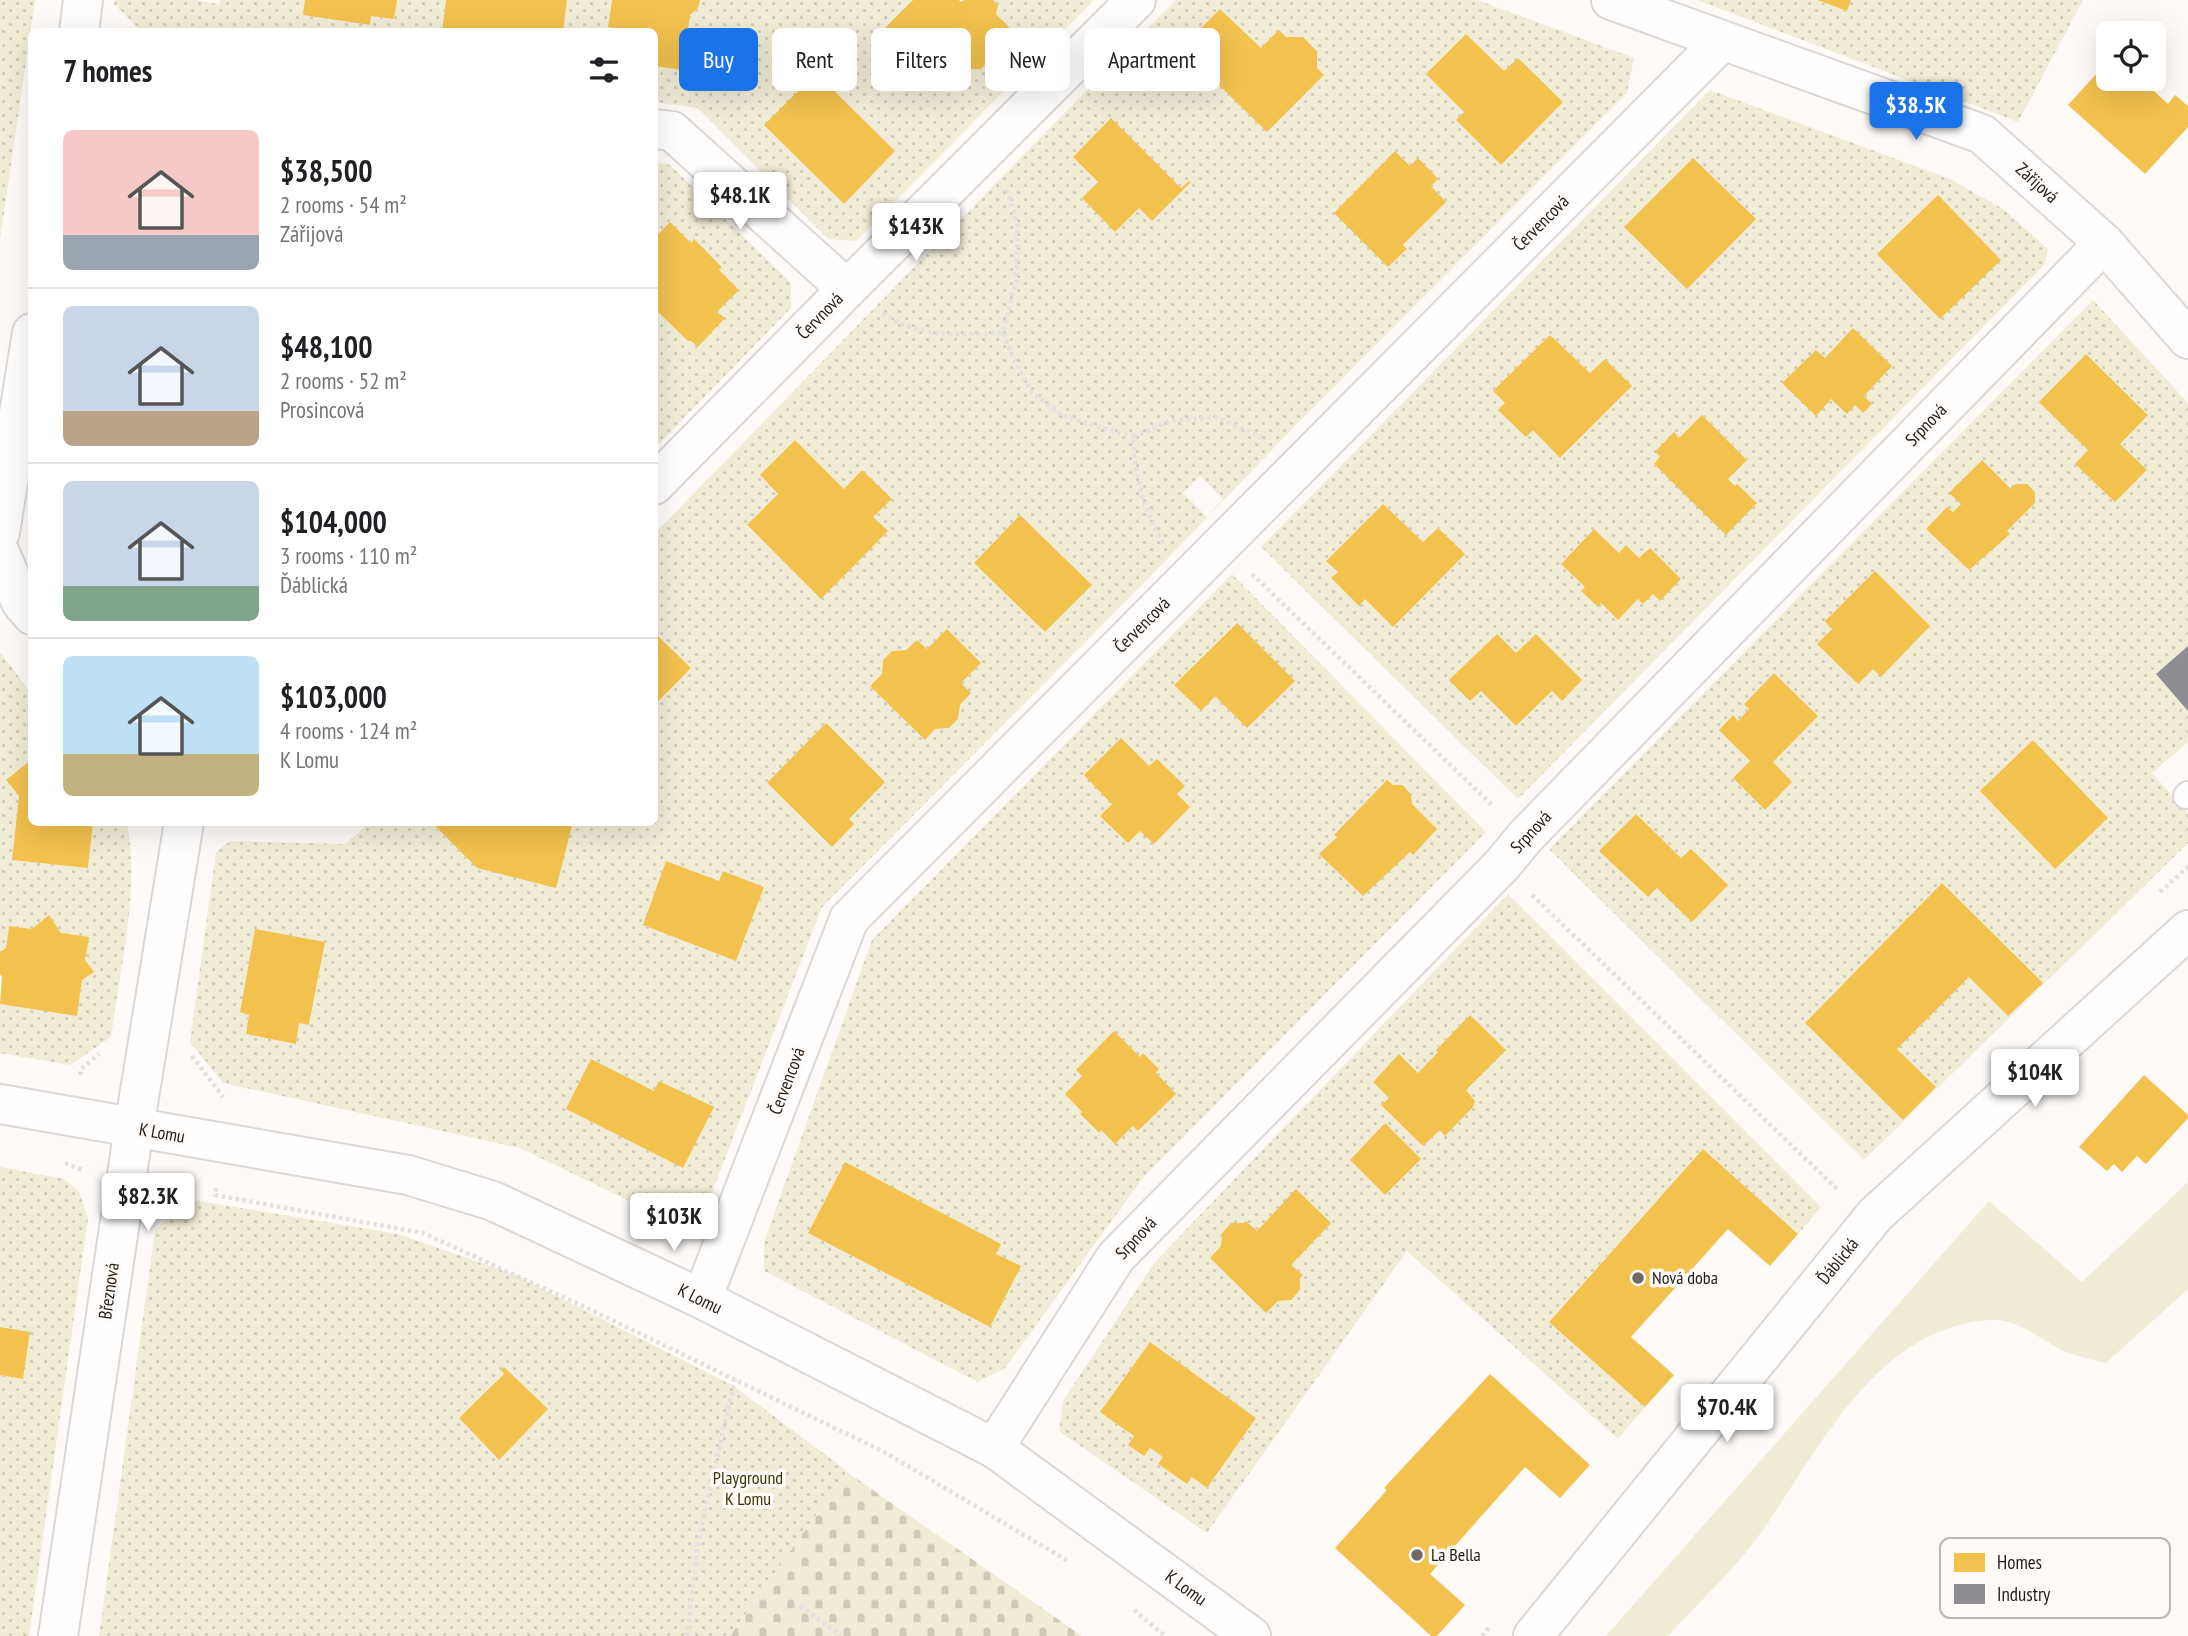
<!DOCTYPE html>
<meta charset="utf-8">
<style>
:root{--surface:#fff;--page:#f2f2f2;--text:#202124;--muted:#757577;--line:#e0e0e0;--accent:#1a73e8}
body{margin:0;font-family:"PT Sans Narrow",sans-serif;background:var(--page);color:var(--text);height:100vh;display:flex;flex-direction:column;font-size:26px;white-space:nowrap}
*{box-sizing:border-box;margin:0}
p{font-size:23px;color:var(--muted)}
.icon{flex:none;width:38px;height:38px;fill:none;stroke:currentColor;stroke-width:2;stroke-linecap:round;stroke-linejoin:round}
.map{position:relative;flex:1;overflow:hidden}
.sheet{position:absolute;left:28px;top:28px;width:630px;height:798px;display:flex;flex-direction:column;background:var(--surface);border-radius:10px;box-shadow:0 7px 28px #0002}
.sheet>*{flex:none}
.guide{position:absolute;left:679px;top:28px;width:665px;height:63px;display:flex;gap:14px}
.tools{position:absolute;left:2096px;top:21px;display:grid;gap:14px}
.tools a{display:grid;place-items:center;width:70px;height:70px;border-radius:10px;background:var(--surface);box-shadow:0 7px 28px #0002;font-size:35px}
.price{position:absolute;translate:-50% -60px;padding:0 16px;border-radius:7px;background:#fff;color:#222;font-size:23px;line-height:46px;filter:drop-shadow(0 2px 4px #0008)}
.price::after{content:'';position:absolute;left:50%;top:42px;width:21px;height:16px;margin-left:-10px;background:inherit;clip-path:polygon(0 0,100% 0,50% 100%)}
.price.selected{background:var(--accent);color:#fff}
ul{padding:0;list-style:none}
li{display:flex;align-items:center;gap:21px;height:175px;padding:0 35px}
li+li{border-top:2px solid var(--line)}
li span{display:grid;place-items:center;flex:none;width:196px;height:140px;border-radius:10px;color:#555}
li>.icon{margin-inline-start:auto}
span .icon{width:84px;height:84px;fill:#fffc;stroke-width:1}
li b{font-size:30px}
h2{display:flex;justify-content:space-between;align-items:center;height:84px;padding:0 35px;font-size:30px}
.chip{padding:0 24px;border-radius:10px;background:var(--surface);box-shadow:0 7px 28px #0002;font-size:24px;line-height:63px}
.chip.selected{background:var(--accent);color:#fff}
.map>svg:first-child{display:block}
.grass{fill:#f1ecd6}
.cemetery{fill:url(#cemetery-stones)}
.park{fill:url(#park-dots);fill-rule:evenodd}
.homes{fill:#f2c14e}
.industry{fill:#8d8d92}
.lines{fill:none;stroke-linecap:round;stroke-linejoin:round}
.service-casing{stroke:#dcd7d4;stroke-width:28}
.minor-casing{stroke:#dcd7d4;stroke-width:42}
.secondary-casing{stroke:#dcd7d4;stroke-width:42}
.path{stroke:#e2e0e0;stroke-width:4.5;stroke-dasharray:3.5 3.5;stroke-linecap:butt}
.service{stroke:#fffefe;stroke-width:24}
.minor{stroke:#fffefe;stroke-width:38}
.secondary{stroke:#fffefe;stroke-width:38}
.poi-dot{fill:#6f6a66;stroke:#fefaf7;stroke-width:2.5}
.labels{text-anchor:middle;stroke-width:7;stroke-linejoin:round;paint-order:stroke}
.street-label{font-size:18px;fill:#221c17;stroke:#fefaf7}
.poi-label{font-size:18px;fill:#221c17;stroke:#fefaf7;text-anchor:start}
.park-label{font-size:18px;fill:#3d3401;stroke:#fefaf7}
.key{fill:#fefaf7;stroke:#bcb7b4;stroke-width:2}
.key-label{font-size:19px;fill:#221c17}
</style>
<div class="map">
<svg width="2188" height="1636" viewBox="0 0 2188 1636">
<defs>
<pattern id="cemetery-stones" width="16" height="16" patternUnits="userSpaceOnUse" patternTransform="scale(1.75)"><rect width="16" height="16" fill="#f1ecd6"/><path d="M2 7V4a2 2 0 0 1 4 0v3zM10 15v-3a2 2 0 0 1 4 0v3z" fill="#cecab7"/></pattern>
<pattern id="park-dots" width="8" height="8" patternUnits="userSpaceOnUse" patternTransform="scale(1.75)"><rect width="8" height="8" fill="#f1ecd6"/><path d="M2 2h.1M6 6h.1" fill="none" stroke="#cecab7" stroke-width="1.8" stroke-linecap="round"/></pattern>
</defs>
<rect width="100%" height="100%" fill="#fdfaf8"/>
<path class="grass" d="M2188 1182V1289L2106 1363C2091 1359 2074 1356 2060 1349 2037 1337 2016 1318 1988 1320 1869 1330 1816 1459 1754 1542 1729 1575 1696 1605 1668 1636H1606L1989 1201 2082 1282Z"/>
<polygon class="cemetery" points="847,1471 847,1472 1082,1636 730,1636"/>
<g class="park">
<polygon points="0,0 35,0 0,240"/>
<polygon points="115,0 195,0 219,4 220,0 305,0 303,15 370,25 371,16 394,19 397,0 446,0 442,30 446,31 141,31 114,4"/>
<polygon points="567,0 612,0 608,26 630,30 630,32 563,32"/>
<path d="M700 0H913L881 33 914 66 933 48 962 78 971 69H981L990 59V49L1011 29 996 14 993 0H1094L856 241 828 239 698 108 655 102 654 66 682 70 690 15 698 8ZM816 73 895 151 844 204 764 125Z"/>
<path d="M1176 0H1477L1634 58 1627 93 1294 427 1143 584 822 907 709 1200 681 1226 520 1148 223 1083 190 1042 216 852 230 841 345 844 369 823H431L477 868 573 823 654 822 655 706 691 668 655 632V533C829 356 1001 176 1176 0ZM1220 9 1261 48 1303 37 1317 51V68L1324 75 1267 132 1181 48ZM1518 58 1563 102 1501 165 1456 120 1464 112 1427 74 1504 71ZM1111 119 1181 188 1189 181 1191 182 1152 221 1139 208 1115 232 1082 198 1098 182 1073 157ZM1395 151 1410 166 1418 159 1438 179 1431 186 1446 202 1404 245 1407 249 1388 267 1334 213ZM795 440 844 489 862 470 891 499 873 517 887 532 821 598 747 526 778 494 760 475ZM1200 476 1223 499 1207 517 1183 493ZM1020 515 1091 584 1045 632 974 563ZM947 629 981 663 961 683 971 694 960 705 958 719 949 728 935 729 925 740 870 685 882 674 883 660C894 649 904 652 917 640L927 649ZM825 724 849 819 853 824 831 847 767 784ZM666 861 719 881 723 871 764 887 736 961 643 925ZM255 930 325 942 310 1025 299 1023 296 1044 246 1034 249 1015 240 1012ZM660 1081 713 1108 683 1168 566 1109 654 1091Z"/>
<polygon points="1697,0 1816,0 1846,11 1851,0 2083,0 2018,122"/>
<path d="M1710 90 1950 179 2003 209 2048 249 2044 265 1518 799 1261 547ZM1938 195 2001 260 1878 253ZM1853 329 1892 366 1864 396 1872 404 1863 413 1855 405 1831 399 1815 415 1783 383 1816 350 1825 358ZM1550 335 1590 373 1605 359 1632 386 1561 458 1533 430 1499 410 1505 403 1493 391ZM1702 415 1747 459 1728 479 1735 486 1738 485 1757 503 1727 534 1654 464 1674 433 1679 438ZM1383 504 1423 542 1438 528 1465 554 1365 599 1358 605 1331 579 1338 572 1326 560ZM1594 529 1619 553 1626 545 1639 558 1650 549 1681 579 1660 601 1653 594 1644 603 1638 599 1618 619 1601 603 1597 606 1582 591 1585 587 1561 563ZM1497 634 1516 653 1536 634 1582 680 1562 701 1552 691 1516 726 1481 691 1470 701 1450 680Z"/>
<polygon points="655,162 670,165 791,283 791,308 655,448 654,308 698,347 724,319 717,312 739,290 719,270 722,266 694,240 691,243 671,223 655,239"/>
<path d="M2093 300 2188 403V646L2156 674 2188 711V742L2152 773 2188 814V843L1864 1160 1549 849ZM2086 354 2148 414 2120 444 2147 471 2115 502 2075 464 2088 450 2039 402ZM1981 460 2011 489 2034 503 2007 531 2009 534 1969 570 1926 529 1947 507 1953 512 1961 504 1950 493ZM1875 571 1930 626 1881 676 1873 669 1858 684 1818 644 1832 629 1826 621ZM1774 673 1818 716 1773 762 1792 782 1765 810 1733 778 1750 761 1719 729 1732 716 1738 721 1749 709 1744 703ZM2033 740 2108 818 2055 868 1980 792ZM1636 814 1681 858 1727 885 1692 922 1657 888 1647 897 1600 851ZM1942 883 2043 983 2008 1016 1969 977 1897 1049 1936 1087 1903 1120 1805 1023Z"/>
<path d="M1232 574 1486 832 1142 1179 1005 1368 978 1382 764 1271V1242L872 940ZM1236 623 1294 681 1247 728 1215 696 1200 711 1174 685ZM1157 759 1184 786 1177 794 1190 807 1154 843 1140 831 1128 843 1101 816ZM1387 781 1393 785H1402L1411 794 1412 804 1437 829 1413 854 1410 852 1363 896 1320 854 1336 837 1335 834ZM1114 1032 1140 1057 1143 1054 1159 1069 1156 1073 1175 1093 1139 1131 1133 1126 1115 1144 1101 1130 1098 1133 1080 1115 1082 1112 1065 1094 1082 1076 1076 1070ZM845 1163 1001 1244 996 1254 1021 1266 990 1327 808 1233Z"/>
<path d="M0 652 31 693V759L6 780 19 796 12 860 88 868 93 823H127C140 892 120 967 111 1037L70 1065 0 1053V1004L77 1015 82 980 93 971 85 960 88 937 61 933 49 915 32 929 9 926 6 948 0 952Z"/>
<path d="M1508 894 1821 1207 1798 1234 1703 1149 1549 1321 1645 1407 1618 1439 1407 1251 1207 1533 1059 1431 1063 1401 1154 1263ZM1470 1015 1505 1050 1466 1090 1475 1101 1473 1107 1446 1135 1440 1130 1423 1146 1382 1106 1389 1098 1373 1081 1399 1055 1418 1073 1438 1052 1436 1049ZM1385 1123 1420 1159 1385 1195 1350 1160ZM1296 1190 1331 1223 1291 1265 1302 1275 1300 1278V1290L1291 1300 1278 1301 1266 1312 1210 1258 1221 1246 1222 1233 1231 1223H1243L1257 1231ZM1150 1342 1256 1418 1207 1488 1192 1477 1187 1484 1158 1464 1163 1457 1150 1448 1144 1456 1128 1445 1134 1436 1100 1412Z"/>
<polygon points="0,1167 64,1179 79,1191 88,1218 29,1636 0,1636 0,1375 23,1379 30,1333 0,1327"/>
<path d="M187 1199 398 1234 513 1274 732 1385 847 1471 730 1636H99L155 1231 170 1214ZM504 1367 548 1409 498 1460 459 1418 504 1374Z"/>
</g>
<g class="homes">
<polygon points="305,0 397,0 394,19 371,16 370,25 303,15"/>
<polygon points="446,0 567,0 563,32 493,32 470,28 470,32 442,31"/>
<polygon points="612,0 700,0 698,8 690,15 682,70 654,66 654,32 630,32 630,30 608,27"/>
<polygon points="913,0 959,0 961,2 964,0 993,0 998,5 996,14 1011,29 990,49 990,59 981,69 971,69 962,78 933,48 914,66 880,33"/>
<polygon points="1817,0 1851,0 1847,11"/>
<polygon points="1220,9 1261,48 1279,30 1286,37 1303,37 1317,51 1317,68 1324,75 1267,132 1181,48"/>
<polygon points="1466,34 1504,71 1518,58 1563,102 1501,165 1456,120 1464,112 1426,74"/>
<polygon points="2109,60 2109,79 2141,79 2168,104 2175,95 2188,106 2188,127 2145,174 2068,105"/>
<polygon points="816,73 895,151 844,204 764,125"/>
<polygon points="1111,118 1181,188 1189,181 1191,182 1152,221 1139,208 1115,232 1082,198 1098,182 1073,157"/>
<polygon points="1395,151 1410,166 1418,158 1438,179 1431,186 1446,202 1403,245 1407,249 1388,267 1334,213"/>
<polygon points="1693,158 1756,219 1687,289 1624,227"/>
<polygon points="1938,195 2001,260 1940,319 1877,254"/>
<polygon points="670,222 691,243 694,239 722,267 719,270 739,290 717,312 725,318 698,347 690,340 688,341 654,308 654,239"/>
<polygon points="1853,328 1892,366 1864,396 1872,404 1863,413 1855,405 1847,414 1831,399 1816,416 1782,383 1816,350 1825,358"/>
<polygon points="1550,335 1590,373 1605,359 1632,386 1560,458 1533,430 1526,437 1498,410 1505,403 1493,391"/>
<polygon points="2086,354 2148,415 2120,444 2147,470 2115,502 2075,464 2088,450 2039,402"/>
<polygon points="1702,415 1747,460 1728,479 1735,486 1737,484 1757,503 1726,535 1654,464 1660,456 1655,452 1674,432 1679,438"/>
<polygon points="795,440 844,489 862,470 892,499 873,517 888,531 821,599 747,525 778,494 760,475"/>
<polygon points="1982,460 2011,489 2015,484 2027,484 2035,492 2035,503 2007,531 2010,534 1969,570 1926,529 1947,507 1953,512 1961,504 1949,493"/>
<polygon points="1383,504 1423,542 1438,528 1465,554 1393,627 1365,599 1359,606 1331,578 1338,572 1326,561"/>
<polygon points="1020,515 1092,585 1045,632 974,563"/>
<polygon points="1594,529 1619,553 1626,545 1639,558 1650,548 1681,579 1660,601 1653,594 1643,604 1638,599 1618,620 1601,603 1598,607 1581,591 1585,587 1561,564"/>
<polygon points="1875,571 1930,626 1881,677 1873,669 1858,684 1817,644 1832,629 1825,621"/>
<polygon points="1237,623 1295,681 1247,728 1215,696 1201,711 1174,685"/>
<polygon points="947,629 981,663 961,683 971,693 960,705 958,719 949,728 935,729 925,740 870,686 882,674 883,660 892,651 906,650 917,640 927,649"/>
<polygon points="654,632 691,668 654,706"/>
<polygon points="1497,634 1516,653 1536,634 1582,680 1562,701 1552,691 1516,726 1481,691 1470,701 1449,680"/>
<polygon points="1774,673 1818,716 1773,762 1792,782 1765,810 1733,778 1750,761 1719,730 1733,715 1738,721 1749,709 1744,704"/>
<polygon points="826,723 885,782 849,819 854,824 832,847 767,783"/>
<polygon points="1121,738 1149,766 1157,759 1185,786 1177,794 1190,807 1154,844 1140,831 1128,843 1100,816 1112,804 1084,775"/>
<polygon points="2033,740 2108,818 2055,869 1980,791"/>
<polygon points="32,759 32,822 93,822 88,868 12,860 19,796 6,780"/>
<polygon points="1387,780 1393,785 1402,785 1411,794 1412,804 1437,829 1413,855 1410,852 1363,896 1319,854 1337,837 1334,835"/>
<polygon points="1636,814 1681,858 1691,849 1728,885 1692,922 1657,888 1648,897 1599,851"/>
<polygon points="431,822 573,822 556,888 477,868"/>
<polygon points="666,861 719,881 723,871 764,887 736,961 643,925"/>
<polygon points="1942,883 2043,983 2008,1016 1969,977 1897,1049 1936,1087 1903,1120 1805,1023"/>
<polygon points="49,915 61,933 89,937 85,960 94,972 82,980 77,1016 0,1004 2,977 0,974 0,952 6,948 9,926 32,929"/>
<polygon points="255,929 325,942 309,1025 299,1023 296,1044 246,1034 249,1015 240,1012"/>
<polygon points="1470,1015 1506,1050 1466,1090 1475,1101 1473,1107 1445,1136 1440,1130 1423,1146 1381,1105 1389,1098 1373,1082 1399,1054 1418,1073 1438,1052 1436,1050"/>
<polygon points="1114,1031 1140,1057 1143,1053 1159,1069 1156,1073 1176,1094 1138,1131 1133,1126 1115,1144 1101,1130 1099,1133 1080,1114 1082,1112 1065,1094 1082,1076 1076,1070"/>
<polygon points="591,1059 654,1091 659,1081 714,1107 683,1168 566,1109"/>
<polygon points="2144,1075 2188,1115 2188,1118 2146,1164 2137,1156 2122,1172 2114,1164 2107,1171 2079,1147"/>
<polygon points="1385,1123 1421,1159 1385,1195 1350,1160"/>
<polygon points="1703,1149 1798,1234 1770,1266 1728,1229 1631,1337 1674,1375 1645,1407 1549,1322"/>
<polygon points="845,1162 1001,1244 996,1254 1021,1266 990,1327 808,1233"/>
<polygon points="1296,1189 1331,1223 1291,1265 1303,1275 1300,1278 1300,1290 1291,1300 1278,1301 1266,1313 1210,1258 1221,1246 1222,1233 1231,1223 1244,1223 1246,1221 1257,1231"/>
<polygon points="0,1327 30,1332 23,1379 0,1375"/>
<polygon points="1150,1342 1256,1418 1207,1488 1192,1477 1187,1484 1158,1464 1163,1457 1150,1448 1144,1456 1128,1445 1134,1436 1100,1412"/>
<polygon points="504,1367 548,1409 499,1460 459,1418 504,1374 501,1370"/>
<polygon points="1490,1374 1590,1465 1560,1498 1525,1467 1430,1574 1465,1605 1437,1636 1431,1636 1335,1548 1387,1490 1384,1488"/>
</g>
<polygon class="industry" points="2188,646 2188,711 2156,674"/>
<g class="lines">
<g class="service-casing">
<polyline id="service" points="2186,796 2188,794"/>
</g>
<g class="minor-casing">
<g id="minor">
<polyline points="1611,0 1982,134 2104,243 2188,339"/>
<polyline points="79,32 83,0"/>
<polyline points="654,129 672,131 847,289"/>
<polyline points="654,485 847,289 1136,0"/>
<polyline points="0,532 32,333"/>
<polyline points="0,553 21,602 32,615"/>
<polyline points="0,1104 408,1175 493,1201 702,1299 994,1448 1251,1636"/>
<polyline points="702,1299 849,919 1721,42"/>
<polyline points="994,1448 1116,1257 1502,865 1525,837 2104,243"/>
<polyline points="58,1636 134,1128 184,822"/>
</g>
</g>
<g class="secondary-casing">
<polyline id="secondary" points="1533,1636 1875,1215 2188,930"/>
</g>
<g class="path">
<polyline points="1007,190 1018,226 1016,281 1003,332 1014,360 1032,393 1064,416 1133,437"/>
<path d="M883 313C916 338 964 336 1003 332"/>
<path d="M1163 543C1144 512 1134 472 1133 437L1170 421 1215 417 1264 438"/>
<polyline points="1252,574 1493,806"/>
<polyline points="2160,892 2188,867"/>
<polyline points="1532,895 1838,1190"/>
<polyline points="192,1056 223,1097"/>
<polyline points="80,1075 81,1069 99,1054"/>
<polyline points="65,1163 82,1170"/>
<polyline points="216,1188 215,1195 423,1233 585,1307 884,1452 1068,1561"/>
<polyline points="800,1606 841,1636"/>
<polyline points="1134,1610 1165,1636"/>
<polyline points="687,1636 699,1538 735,1379"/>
<polyline points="1482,1636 1490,1626"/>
</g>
<use href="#service" class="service"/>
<use href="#minor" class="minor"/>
<use href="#secondary" class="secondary"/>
</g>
<g class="poi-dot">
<circle cx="1638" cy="1278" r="7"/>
<circle cx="1417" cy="1555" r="7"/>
</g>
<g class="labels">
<g class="street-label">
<text transform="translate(2037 183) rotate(42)" y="6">Zářijová</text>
<text transform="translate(1541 223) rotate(-45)" y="6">Červencová</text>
<text transform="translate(820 316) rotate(-46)" y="6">Červnová</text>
<text transform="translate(1926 425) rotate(-46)" y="6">Srpnová</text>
<text transform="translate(1142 625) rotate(-45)" y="6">Červencová</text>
<text transform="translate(1531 832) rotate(-47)" y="6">Srpnová</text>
<text transform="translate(787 1081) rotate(-69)" y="6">Červencová</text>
<text transform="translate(162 1133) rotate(10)" y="6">K Lomu</text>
<text transform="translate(1136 1238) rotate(-47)" y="6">Srpnová</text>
<text transform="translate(1838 1261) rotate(-51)" y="6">Ďáblická</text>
<text transform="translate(109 1291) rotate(-82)" y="6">Březnová</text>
<text transform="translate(700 1299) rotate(26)" y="6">K Lomu</text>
<text transform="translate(1186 1588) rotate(36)" y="6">K Lomu</text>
</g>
<g class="poi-label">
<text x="1652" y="1284">Nová doba</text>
<text x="1431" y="1561">La Bella</text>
</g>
<g class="park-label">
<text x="748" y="1484">Playground<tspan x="748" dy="21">K Lomu</tspan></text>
</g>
</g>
<rect x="1940" y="1538" width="230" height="80" rx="10" class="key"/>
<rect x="1954" y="1553" width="31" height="19" fill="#f2c14e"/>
<rect x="1954" y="1584" width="31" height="20" fill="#8d8d92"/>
<g class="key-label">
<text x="1997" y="1569">Homes</text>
<text x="1997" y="1601">Industry</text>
</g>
</svg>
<div class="tools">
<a><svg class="icon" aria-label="locate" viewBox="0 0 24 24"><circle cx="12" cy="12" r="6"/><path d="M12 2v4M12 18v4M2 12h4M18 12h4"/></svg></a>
</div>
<b class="price selected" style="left:1916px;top:142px">$38.5K</b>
<b class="price" style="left:740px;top:232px">$48.1K</b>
<b class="price" style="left:916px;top:263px">$143K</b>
<b class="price" style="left:2035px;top:1109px">$104K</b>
<b class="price" style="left:148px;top:1233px">$82.3K</b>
<b class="price" style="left:674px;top:1253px">$103K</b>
<b class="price" style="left:1727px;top:1444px">$70.4K</b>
<div class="guide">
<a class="chip selected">Buy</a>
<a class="chip">Rent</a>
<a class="chip">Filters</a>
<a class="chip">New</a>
<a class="chip">Apartment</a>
</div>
<section class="sheet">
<h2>7 homes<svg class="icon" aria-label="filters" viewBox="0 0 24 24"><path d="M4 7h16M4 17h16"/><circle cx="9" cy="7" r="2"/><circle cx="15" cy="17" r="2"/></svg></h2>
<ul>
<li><span style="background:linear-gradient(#f6c9c9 75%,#9aa5b1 0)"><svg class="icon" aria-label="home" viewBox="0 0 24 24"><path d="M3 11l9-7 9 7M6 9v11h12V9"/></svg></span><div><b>$38,500</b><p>2 rooms · 54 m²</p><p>Zářijová</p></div></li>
<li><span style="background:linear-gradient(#c9d6e8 75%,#b9a48a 0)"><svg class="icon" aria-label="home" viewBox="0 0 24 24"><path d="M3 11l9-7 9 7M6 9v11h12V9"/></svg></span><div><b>$48,100</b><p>2 rooms · 52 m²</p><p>Prosincová</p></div></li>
<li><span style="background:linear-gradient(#c9d6e8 75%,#7fa58c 0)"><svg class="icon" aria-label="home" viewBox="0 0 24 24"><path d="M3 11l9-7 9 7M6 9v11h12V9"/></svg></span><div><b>$104,000</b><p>3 rooms · 110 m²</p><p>Ďáblická</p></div></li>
<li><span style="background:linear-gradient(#bfe0f5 70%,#c2b280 0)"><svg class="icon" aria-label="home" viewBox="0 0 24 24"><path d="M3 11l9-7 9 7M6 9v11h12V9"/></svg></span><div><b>$103,000</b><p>4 rooms · 124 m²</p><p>K Lomu</p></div></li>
</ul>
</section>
</div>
